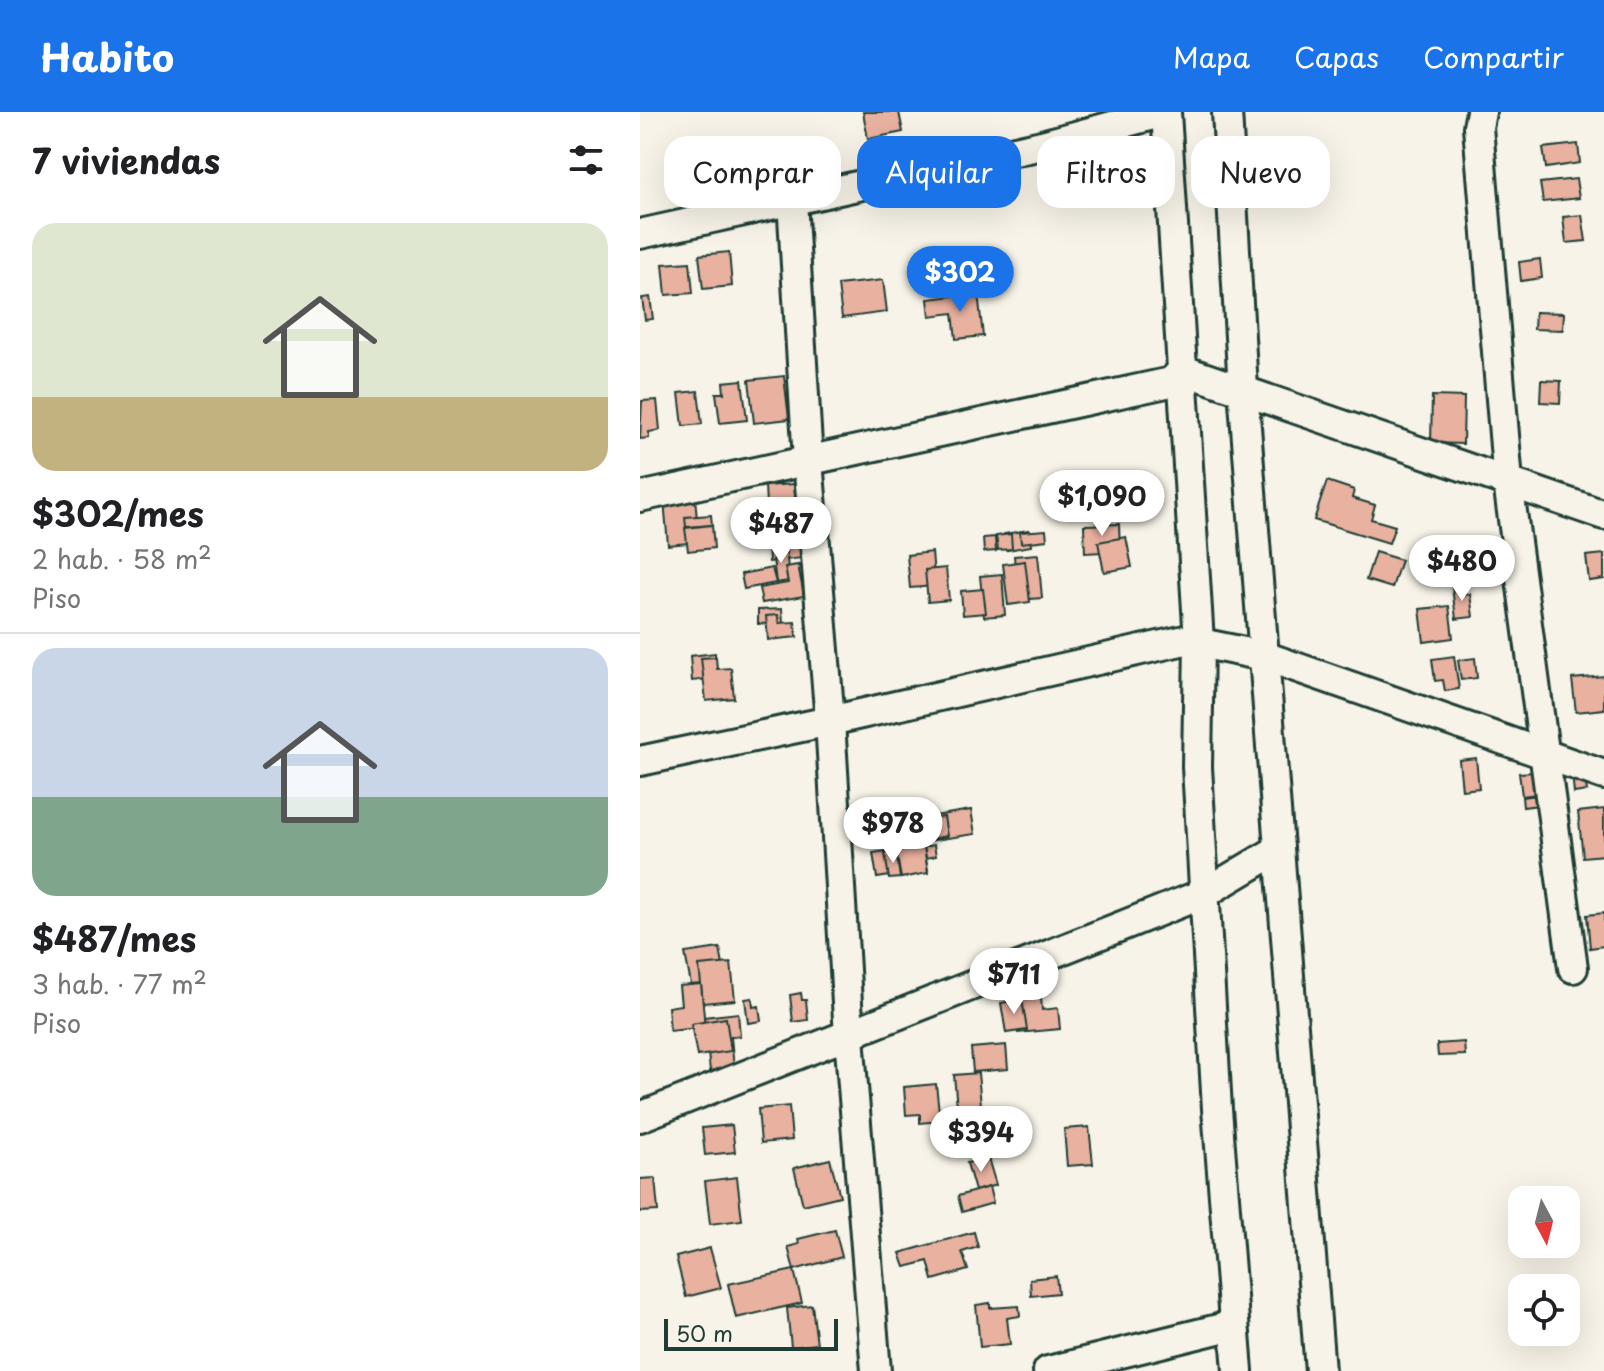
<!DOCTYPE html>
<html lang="es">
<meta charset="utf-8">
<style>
:root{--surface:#fff;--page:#f2f2f2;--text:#202124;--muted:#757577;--line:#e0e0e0;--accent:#1a73e8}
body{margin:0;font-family:"Playpen Sans",sans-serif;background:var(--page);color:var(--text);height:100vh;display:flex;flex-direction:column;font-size:30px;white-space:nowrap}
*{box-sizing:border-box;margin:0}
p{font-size:26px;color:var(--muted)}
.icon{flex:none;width:44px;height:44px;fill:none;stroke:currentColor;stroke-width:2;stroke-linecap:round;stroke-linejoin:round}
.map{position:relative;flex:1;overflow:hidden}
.details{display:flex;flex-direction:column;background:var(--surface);width:640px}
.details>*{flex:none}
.guide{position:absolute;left:24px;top:24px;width:760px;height:72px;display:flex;gap:16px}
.needle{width:52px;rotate:173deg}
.fabs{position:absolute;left:868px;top:1074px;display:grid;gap:16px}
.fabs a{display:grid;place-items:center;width:72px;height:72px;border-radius:16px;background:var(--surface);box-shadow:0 8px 32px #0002;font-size:40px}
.scale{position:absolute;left:24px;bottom:20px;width:174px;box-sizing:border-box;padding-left:8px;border:4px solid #1f3d34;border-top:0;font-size:22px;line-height:28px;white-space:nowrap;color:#1f3d34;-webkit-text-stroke:6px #f7f3e8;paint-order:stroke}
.price{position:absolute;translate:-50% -68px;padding:0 18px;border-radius:28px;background:#fff;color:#222;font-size:26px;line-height:52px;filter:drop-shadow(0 2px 4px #0008)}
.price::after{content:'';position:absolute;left:50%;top:48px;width:24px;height:18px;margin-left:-12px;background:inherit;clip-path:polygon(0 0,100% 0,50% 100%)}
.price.on{background:var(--accent);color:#fff}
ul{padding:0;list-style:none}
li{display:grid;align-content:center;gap:16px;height:424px;padding:0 32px}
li+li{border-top:2px solid var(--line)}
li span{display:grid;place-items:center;height:248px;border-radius:24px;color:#555}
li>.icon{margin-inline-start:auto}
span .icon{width:144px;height:144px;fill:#fffc;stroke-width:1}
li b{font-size:34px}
h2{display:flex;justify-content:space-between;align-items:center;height:96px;padding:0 32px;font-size:34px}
.tag{padding:0 28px;border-radius:24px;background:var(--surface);box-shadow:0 8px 32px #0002;font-size:28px;line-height:72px}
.tag.on{background:var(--accent);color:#fff}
header{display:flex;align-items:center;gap:48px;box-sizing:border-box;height:112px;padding:0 40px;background:var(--accent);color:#fff}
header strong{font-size:38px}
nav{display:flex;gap:44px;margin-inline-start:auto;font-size:28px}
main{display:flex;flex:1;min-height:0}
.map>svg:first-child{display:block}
.building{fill:#e9b1a0;stroke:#1f3d34;stroke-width:2}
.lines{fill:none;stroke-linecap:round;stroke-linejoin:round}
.minor-casing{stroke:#1f3d34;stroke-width:34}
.minor{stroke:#f7f3e8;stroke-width:28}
</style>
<header>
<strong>Habito</strong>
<nav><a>Mapa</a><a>Capas</a><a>Compartir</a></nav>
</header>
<main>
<section class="details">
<h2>7 viviendas<svg class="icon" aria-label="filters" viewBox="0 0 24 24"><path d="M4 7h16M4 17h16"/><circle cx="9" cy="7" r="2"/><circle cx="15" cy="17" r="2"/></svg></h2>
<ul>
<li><span style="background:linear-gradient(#dfe7d0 70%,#c2b280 0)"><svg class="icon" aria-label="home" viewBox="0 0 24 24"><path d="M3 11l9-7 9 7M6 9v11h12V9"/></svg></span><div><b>$302/mes</b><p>2 hab. · 58 m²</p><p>Piso</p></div></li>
<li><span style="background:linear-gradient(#c9d6e8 60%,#7fa58c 0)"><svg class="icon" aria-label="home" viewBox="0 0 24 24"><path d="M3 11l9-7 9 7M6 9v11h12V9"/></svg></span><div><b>$487/mes</b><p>3 hab. · 77 m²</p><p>Piso</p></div></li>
</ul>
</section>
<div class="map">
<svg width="964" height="1259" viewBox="0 0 964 1259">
<rect width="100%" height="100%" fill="#f7f3e8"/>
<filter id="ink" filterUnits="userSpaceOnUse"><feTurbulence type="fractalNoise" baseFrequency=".0125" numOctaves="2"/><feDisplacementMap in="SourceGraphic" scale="16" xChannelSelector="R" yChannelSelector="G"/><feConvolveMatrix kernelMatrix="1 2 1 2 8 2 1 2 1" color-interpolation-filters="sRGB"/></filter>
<g filter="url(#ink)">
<g class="building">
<polygon points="223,0 259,0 263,20 228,27"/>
<polygon points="938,32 940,51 906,56 903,36"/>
<polygon points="936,67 939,86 903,90 900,71"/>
<polygon points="942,103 946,129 926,131 923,105"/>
<polygon points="89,140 92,174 63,177 59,143"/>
<polygon points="900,147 902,166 881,169 879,150"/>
<polygon points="50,150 53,181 26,183 23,152"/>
<polygon points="243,168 247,200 202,206 198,173"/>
<polygon points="338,181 343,224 316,227 313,201 290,204 288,187"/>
<polygon points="10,185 13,207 5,208 2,186"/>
<polygon points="895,200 924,201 923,218 894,217"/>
<polygon points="144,264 149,307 114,311 109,268"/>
<polygon points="102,268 107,308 80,311 76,281 84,281 83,270"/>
<polygon points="901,268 921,269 920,291 900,290"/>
<polygon points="58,279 62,312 43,314 39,281"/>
<polygon points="792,284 824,285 823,332 791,331"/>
<polygon points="17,288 20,318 9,320 9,326 0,327 2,289"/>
<polygon points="687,369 714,378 712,386 735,393 731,407 755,414 749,431 674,408"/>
<polygon points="154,372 162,446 129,450 125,374"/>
<polygon points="55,385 59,430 28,433 24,388"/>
<polygon points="146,395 148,428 111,431 108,399"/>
<polygon points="71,403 72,413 46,415 45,405"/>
<polygon points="479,412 480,439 445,441 444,413"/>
<polygon points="72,413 74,436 48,439 45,416"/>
<polygon points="389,418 391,434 367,438 364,422"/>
<polygon points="406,418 407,428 381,431 380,420"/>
<polygon points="371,422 372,437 358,438 356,424"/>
<polygon points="355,425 356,439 344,440 343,426"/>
<polygon points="486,425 492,455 464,460 458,430"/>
<polygon points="146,436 149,469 136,471 132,437"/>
<polygon points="292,440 295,474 270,476 267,443"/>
<polygon points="735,440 761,448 752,476 726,468"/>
<polygon points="398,442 402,486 378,488 374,444"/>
<polygon points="964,442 964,467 949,469 946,444"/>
<polygon points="385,449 390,490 368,493 363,452"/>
<polygon points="158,453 164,484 122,491 119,476 148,471 145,455"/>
<polygon points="132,456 136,471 104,477 101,462"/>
<polygon points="306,456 309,488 288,490 285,458"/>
<polygon points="362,462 365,503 344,505 340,464"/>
<polygon points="824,474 825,483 830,482 833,505 816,507 812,475"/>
<polygon points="343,477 346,501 323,503 321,479"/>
<polygon points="809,494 813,526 784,530 780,497"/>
<polygon points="142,497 143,511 118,512 118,498"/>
<polygon points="138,503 139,511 155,510 157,525 128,528 126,504"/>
<polygon points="75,541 77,566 52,569 50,544"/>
<polygon points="814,544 819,577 805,579 803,568 795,569 792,547"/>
<polygon points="76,545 77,557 91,556 94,586 66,589 61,546"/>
<polygon points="835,546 837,566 821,568 818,548"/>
<polygon points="964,564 964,597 936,600 932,567"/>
<polygon points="836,646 839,676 822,678 819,648"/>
<polygon points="944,659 947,679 934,681 932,661"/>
<polygon points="895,660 897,682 882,684 879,661"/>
<polygon points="898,683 898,693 883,695 882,685"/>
<polygon points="964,697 964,743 943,745 938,700"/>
<polygon points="331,698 335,722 274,731 270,708"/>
<polygon points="304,705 307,724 264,732 261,712"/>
<polygon points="284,733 288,758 237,766 233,741"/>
<polygon points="294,733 296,744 286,746 284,735"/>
<polygon points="284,735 288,761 261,766 256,739"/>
<polygon points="256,739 260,766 249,767 245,741"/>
<polygon points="964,801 964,834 950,836 947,803"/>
<polygon points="80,836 87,877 53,883 45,841"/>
<polygon points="91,851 95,888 63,891 59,854"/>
<polygon points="61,872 65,915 30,919 28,895 41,893 39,874"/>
<polygon points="161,881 162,888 166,888 168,908 153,910 150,883"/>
<polygon points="401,884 402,898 418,896 420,917 378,921 375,886"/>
<polygon points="112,886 113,895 119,894 121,909 108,911 105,887"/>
<polygon points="382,887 387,918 366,921 361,891"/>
<polygon points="98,901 100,924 91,925 94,956 70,959 64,905"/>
<polygon points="86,906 91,939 57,944 51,912"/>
<polygon points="824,930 825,943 798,944 797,932"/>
<polygon points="366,933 368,957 333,960 331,936"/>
<polygon points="338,961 341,993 317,995 314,963"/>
<polygon points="296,972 300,1009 280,1011 280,1002 266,1003 264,975"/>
<polygon points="149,994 152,1028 121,1031 118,997"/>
<polygon points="92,1013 95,1040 65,1043 62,1016"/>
<polygon points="449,1015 453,1052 427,1054 424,1017"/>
<polygon points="348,1046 356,1073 335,1079 327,1051"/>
<polygon points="190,1047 200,1084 163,1093 154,1056"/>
<polygon points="97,1065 102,1108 70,1112 65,1069"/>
<polygon points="15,1066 18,1099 0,1100 0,1067"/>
<polygon points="349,1075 353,1091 322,1100 318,1084"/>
<polygon points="195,1118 202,1145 154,1158 148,1135 159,1132 158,1127"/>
<polygon points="334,1120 338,1135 322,1140 328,1158 293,1168 288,1149 265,1155 260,1141"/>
<polygon points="70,1136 81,1176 46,1185 36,1145"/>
<polygon points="154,1158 162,1191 96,1206 88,1172"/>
<polygon points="416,1164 418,1181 391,1184 390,1167"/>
<polygon points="350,1191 350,1196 379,1194 380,1204 367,1206 370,1232 340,1235 336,1193"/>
<polygon points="172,1193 177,1232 151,1235 147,1196"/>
</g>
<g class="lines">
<g class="minor-casing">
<g id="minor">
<polyline points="526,0 559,530 557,655 577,997 598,1259"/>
<polyline points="587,0 603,277 680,1259"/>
<polyline points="841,0 838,15 868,370 933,856"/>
<polyline points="152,88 168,349 190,609 209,924 236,1259"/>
<polyline points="0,122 402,33 524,0"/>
<polyline points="0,385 531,270 543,258 964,403"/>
<polyline points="0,649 190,609 545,528 624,544 964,663"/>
<polyline points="0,1005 565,781 639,737"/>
<polyline points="408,1259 594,1213"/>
</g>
</g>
<use href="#minor" class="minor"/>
</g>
</g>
</svg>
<div class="fabs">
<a><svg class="needle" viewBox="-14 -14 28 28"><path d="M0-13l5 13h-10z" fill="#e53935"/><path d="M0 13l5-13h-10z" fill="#757577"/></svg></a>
<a><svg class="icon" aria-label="locate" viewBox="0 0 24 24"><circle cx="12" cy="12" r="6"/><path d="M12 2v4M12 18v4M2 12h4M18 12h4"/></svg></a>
</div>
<div class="scale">50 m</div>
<b class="price on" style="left:320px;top:202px">$302</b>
<b class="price" style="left:462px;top:426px">$1,090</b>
<b class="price" style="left:141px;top:453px">$487</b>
<b class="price" style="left:822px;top:491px">$480</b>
<b class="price" style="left:253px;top:753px">$978</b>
<b class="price" style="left:374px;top:904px">$711</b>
<b class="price" style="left:341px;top:1062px">$394</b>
<div class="guide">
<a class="tag">Comprar</a>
<a class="tag on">Alquilar</a>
<a class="tag">Filtros</a>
<a class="tag">Nuevo</a>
</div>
</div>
</main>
